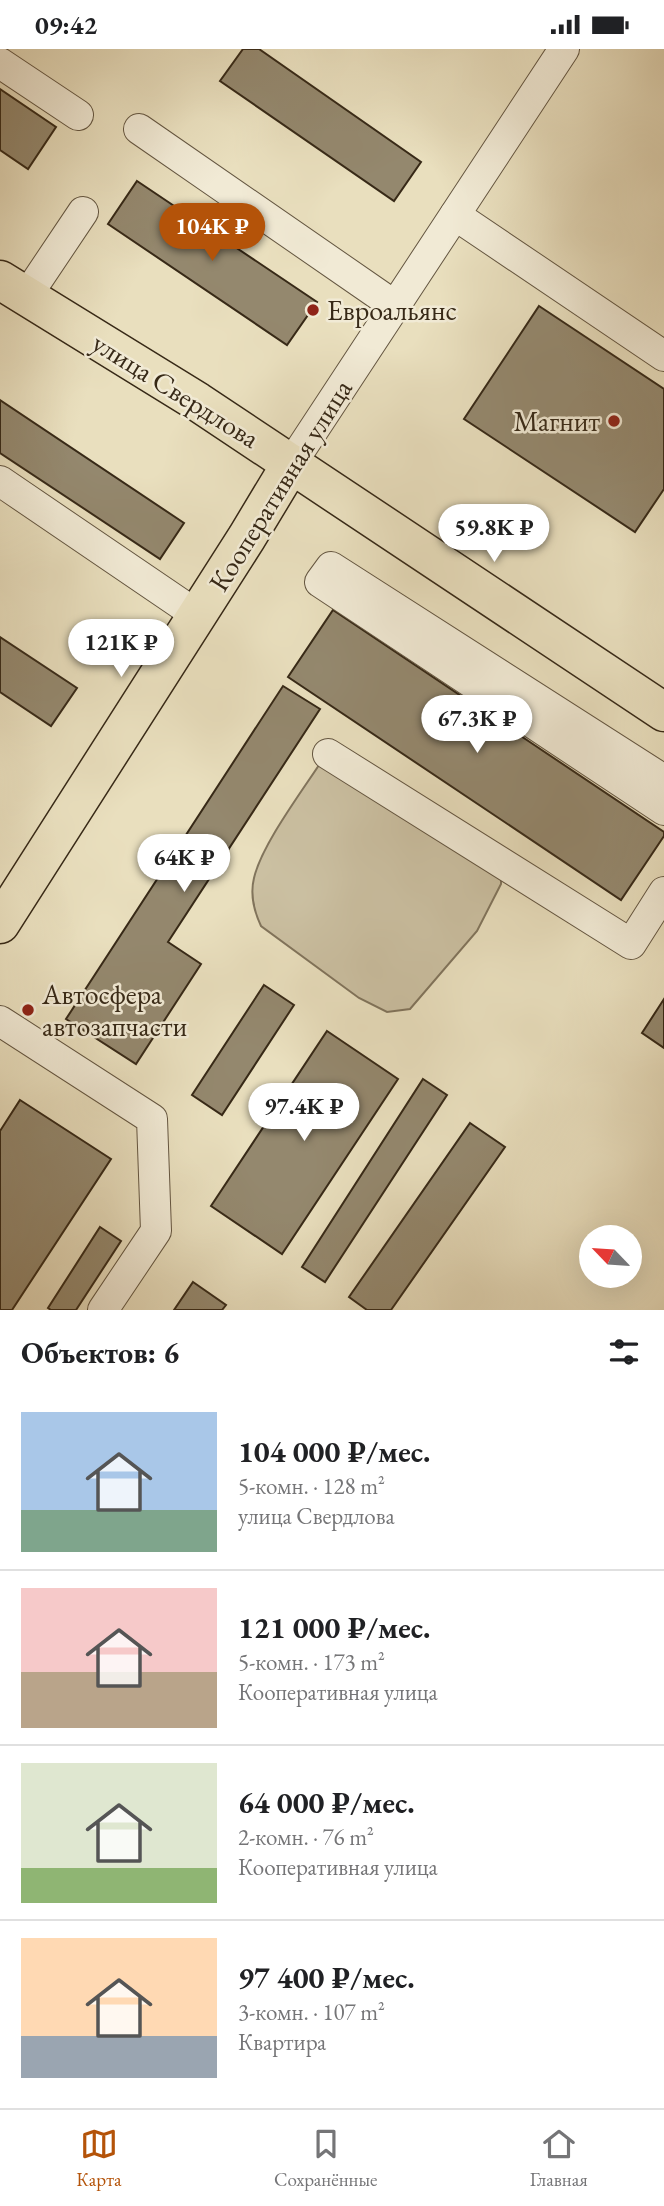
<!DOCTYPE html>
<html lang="ru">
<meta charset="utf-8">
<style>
:root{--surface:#fff;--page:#f6f6f6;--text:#202124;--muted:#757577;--line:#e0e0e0;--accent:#b45309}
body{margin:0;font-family:"EB Garamond",serif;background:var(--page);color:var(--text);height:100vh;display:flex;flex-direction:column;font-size:26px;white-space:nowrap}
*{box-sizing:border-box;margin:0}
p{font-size:23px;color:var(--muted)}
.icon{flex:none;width:38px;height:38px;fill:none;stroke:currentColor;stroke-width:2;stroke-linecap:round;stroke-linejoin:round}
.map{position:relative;height:1261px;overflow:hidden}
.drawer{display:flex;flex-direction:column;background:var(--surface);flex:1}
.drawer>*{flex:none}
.needle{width:46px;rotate:295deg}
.controls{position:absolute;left:579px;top:1176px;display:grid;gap:14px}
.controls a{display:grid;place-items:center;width:63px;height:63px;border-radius:50%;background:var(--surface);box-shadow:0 7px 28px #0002;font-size:35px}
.price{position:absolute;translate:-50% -60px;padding:0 16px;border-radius:24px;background:#fff;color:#222;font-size:23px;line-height:46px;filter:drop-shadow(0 2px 4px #0008)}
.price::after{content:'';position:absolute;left:50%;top:42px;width:21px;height:16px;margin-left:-10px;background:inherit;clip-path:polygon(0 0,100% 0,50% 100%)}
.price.active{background:var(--accent);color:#fff}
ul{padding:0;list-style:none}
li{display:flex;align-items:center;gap:21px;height:175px;padding:0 21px}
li+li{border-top:2px solid var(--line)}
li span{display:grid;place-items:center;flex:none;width:196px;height:140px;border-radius:0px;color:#555}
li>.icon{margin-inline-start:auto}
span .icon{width:84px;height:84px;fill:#fffc;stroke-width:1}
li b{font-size:30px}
h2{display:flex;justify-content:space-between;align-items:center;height:84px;padding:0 21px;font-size:30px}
.status{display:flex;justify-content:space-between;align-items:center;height:49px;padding:0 35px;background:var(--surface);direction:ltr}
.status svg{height:19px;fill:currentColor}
.tabs{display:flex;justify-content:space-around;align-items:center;height:98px;border-top:2px solid var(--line);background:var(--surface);font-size:19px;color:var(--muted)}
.tabs a{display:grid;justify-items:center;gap:4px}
.tabs .active{color:var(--accent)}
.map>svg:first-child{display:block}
.green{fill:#cbc0a2;stroke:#81745c;stroke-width:2}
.building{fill:#94886e;stroke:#372917;stroke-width:2}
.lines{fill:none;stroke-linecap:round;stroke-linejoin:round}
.minor-casing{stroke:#645641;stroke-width:32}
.major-casing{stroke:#372917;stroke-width:41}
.minor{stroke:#f1ead5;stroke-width:30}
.major{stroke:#e9dfbe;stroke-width:38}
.poi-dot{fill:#8f2418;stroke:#f1ead5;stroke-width:2.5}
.labels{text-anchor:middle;stroke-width:5;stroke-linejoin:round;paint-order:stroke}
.poi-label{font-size:28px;fill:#372917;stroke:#f1ead5;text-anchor:start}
.street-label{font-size:28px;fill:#372917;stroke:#f1ead5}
</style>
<div class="status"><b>09:42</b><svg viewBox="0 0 49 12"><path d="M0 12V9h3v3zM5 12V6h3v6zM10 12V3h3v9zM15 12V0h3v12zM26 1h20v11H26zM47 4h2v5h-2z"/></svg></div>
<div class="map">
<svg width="664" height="1261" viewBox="0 0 664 1261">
<rect width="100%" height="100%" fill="#e9dfbe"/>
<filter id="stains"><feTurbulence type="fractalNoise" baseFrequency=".00286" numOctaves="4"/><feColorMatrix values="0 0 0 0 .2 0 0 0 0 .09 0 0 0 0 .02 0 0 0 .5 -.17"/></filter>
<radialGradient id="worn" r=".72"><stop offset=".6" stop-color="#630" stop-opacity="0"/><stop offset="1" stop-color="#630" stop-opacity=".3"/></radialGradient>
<path class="green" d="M323 710 501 818V835L477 882 410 960 387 963 359 949 261 877C254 862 250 845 254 829 262 795 303 741 323 710Z"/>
<g class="building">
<polygon points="243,0 259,0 421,113 394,152 220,32"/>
<polygon points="0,40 56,78 28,120 0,101"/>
<polygon points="137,132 317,253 287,296 108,175"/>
<polygon points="539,257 664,340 664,440 635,483 464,370"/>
<polygon points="0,351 184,474 160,510 0,404"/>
<polygon points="333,561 664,783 664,787 621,851 288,628"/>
<polygon points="0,588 77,639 51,677 0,643"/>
<polygon points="283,637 320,660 168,893 201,915 136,1015 66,970"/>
<polygon points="264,936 294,956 222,1066 192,1046"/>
<polygon points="664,950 664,999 642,984"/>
<polygon points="327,982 398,1030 282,1205 211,1157"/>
<polygon points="423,1030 447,1046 325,1233 302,1218"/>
<polygon points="20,1051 111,1110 12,1261 0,1261 0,1082"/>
<polygon points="470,1074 505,1098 391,1261 367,1261 349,1248"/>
<polygon points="100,1178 121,1192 76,1261 51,1261 48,1259"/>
<polygon points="193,1233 226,1256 222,1261 174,1261"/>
</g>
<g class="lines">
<g class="minor-casing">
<g id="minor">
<polyline points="0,14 78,66"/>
<polyline points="139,80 395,257"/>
<polyline points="455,166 664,307"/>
<polyline points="26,248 83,163"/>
<polyline points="291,415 564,0"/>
<polyline points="0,432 197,566"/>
<polyline points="328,705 631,895 664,843"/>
<polyline points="664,731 331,518 320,533 664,761"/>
<polyline points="0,972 152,1070 156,1182 103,1261"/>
</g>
</g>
<g class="major-casing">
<g id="major">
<polyline points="0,231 198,353 664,663"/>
<polyline points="0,875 247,488 291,415"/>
</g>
</g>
<use href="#minor" class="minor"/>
<use href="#major" class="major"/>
</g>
<g class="poi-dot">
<circle cx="313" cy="261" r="7"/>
<circle cx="614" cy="372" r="7"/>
<circle cx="28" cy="961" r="7"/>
</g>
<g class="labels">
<g class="poi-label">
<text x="327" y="271">Евроальянс</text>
<text x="600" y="382" text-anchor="end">Магнит</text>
<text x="42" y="955">Автосфера<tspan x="42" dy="32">автозапчасти</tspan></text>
</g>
<g class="street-label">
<text transform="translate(176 341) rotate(32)" y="10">улица Свердлова</text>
<text transform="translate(280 436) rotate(-58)" y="10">Кооперативная улица</text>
</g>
</g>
<rect width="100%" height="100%" filter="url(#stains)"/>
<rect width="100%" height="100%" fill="url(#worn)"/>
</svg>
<div class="controls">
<a><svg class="needle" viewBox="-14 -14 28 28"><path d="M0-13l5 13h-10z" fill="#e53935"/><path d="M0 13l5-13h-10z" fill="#757577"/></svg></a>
</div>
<b class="price active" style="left:212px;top:214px">104K ₽</b>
<b class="price" style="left:494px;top:515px">59.8K ₽</b>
<b class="price" style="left:121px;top:630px">121K ₽</b>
<b class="price" style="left:477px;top:706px">67.3K ₽</b>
<b class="price" style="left:184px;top:845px">64K ₽</b>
<b class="price" style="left:304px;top:1094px">97.4K ₽</b>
</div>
<section class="drawer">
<h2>Объектов: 6<svg class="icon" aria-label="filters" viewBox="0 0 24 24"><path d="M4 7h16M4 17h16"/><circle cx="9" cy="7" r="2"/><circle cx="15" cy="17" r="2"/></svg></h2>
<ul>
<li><span style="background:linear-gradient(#a9c7e8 70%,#7fa58c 0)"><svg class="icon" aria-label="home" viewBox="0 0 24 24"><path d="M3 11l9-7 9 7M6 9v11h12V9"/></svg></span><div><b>104 000 ₽/мес.</b><p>5-комн. · 128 m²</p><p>улица Свердлова</p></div></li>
<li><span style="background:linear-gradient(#f6c9c9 60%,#b9a48a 0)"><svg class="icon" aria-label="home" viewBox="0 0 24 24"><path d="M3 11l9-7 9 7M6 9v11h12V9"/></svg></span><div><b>121 000 ₽/мес.</b><p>5-комн. · 173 m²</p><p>Кооперативная улица</p></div></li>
<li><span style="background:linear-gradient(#dfe7d0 75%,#8fb573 0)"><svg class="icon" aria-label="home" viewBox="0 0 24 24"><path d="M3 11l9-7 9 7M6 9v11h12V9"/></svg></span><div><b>64 000 ₽/мес.</b><p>2-комн. · 76 m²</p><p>Кооперативная улица</p></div></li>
<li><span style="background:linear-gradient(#ffd9b3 70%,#9aa5b1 0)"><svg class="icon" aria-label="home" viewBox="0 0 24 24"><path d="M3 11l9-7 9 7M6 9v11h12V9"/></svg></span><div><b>97 400 ₽/мес.</b><p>3-комн. · 107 m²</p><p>Квартира</p></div></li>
</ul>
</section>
<nav class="tabs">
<a class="active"><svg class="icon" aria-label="map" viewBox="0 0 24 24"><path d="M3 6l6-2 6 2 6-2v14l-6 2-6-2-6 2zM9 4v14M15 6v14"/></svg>Карта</a>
<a><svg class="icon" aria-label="saved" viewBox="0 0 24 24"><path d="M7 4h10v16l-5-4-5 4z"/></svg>Сохранённые</a>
<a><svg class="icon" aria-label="home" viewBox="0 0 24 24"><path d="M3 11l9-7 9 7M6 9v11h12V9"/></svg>Главная</a>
</nav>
